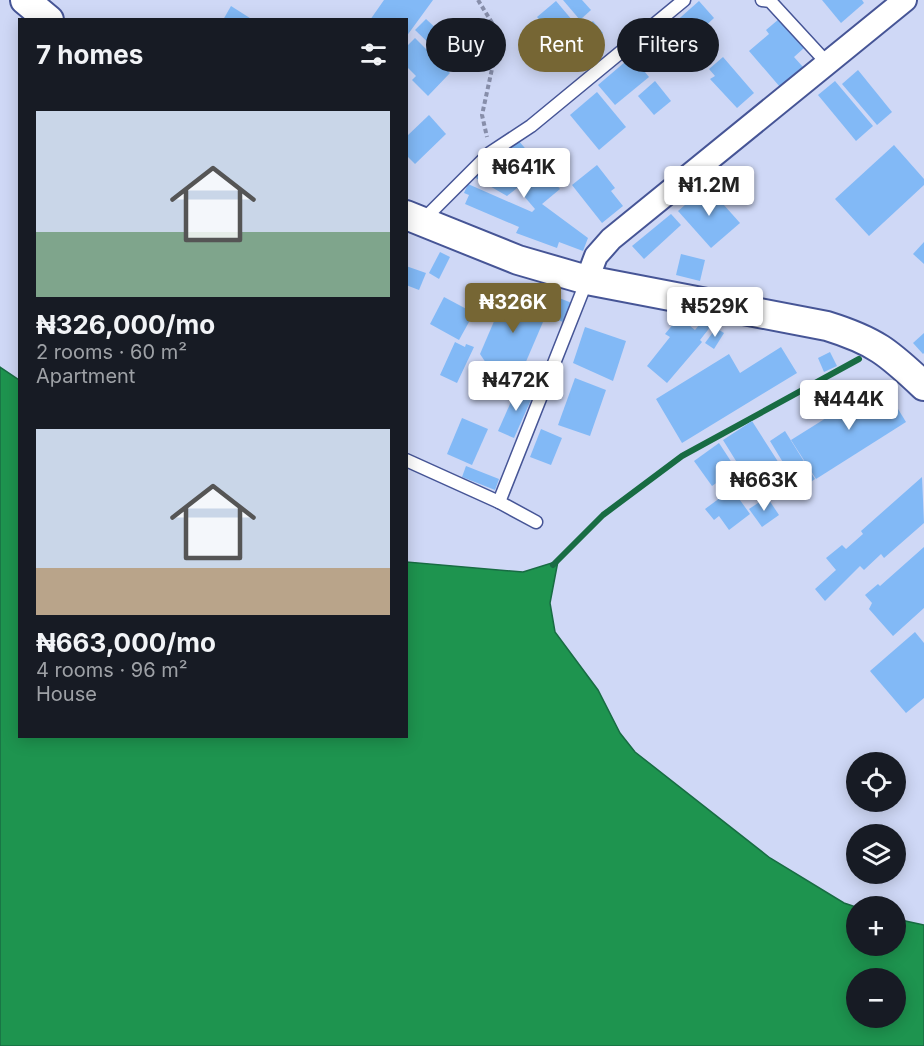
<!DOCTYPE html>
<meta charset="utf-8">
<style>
:root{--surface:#171b24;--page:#242831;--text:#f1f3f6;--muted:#9ea1a6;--accent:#766634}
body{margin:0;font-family:Inter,sans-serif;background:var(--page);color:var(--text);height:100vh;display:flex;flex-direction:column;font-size:22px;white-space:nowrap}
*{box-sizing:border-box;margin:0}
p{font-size:20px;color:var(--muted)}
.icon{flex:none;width:33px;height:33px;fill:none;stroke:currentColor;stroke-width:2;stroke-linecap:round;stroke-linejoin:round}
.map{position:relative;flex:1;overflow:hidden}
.drawer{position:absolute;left:18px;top:18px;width:390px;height:720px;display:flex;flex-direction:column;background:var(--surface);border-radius:0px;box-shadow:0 3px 15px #0003}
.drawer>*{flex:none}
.banner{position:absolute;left:426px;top:18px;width:408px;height:54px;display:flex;gap:12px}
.fabs{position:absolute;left:846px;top:752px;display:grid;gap:12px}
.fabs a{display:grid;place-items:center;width:60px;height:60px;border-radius:50%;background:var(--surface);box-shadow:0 3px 15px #0003;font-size:30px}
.price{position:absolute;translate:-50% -51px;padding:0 14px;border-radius:6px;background:#fff;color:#222;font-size:20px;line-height:39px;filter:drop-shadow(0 2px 3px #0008)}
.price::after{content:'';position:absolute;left:50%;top:36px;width:18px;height:14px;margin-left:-9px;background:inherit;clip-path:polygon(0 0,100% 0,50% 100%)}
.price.current{background:var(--accent);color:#fff}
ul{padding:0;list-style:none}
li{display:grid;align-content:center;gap:12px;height:318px;padding:0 18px}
li span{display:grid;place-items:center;height:186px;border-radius:0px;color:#555}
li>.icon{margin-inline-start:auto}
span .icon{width:108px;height:108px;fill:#fffc;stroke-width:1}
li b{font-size:26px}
h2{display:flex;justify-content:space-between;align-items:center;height:72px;padding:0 18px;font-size:26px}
.tag{padding:0 21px;border-radius:27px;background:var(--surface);box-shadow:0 3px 15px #0003;font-size:21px;line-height:54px}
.tag.current{background:var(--accent);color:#fff}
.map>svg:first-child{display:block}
.water{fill:#1e944f;stroke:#186c43;stroke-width:1.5;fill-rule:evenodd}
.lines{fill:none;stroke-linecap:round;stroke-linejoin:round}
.stream{stroke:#186c43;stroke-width:6}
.building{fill:#82b9f6}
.service-casing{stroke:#465596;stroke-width:15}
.minor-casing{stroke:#465596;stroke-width:26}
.tertiary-casing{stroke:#465596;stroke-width:32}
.path{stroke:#878eaa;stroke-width:4;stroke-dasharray:4.5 3;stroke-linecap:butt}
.service{stroke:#fff;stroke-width:12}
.minor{stroke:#fff;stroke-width:22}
.tertiary{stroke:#fff;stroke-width:28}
</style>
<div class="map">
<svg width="924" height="1046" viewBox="0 0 924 1046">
<rect width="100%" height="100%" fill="#cfd8f6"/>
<path class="water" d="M0 367 19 380 20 736H406L407 562 523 572 558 561 550 603 555 632 598 690 620 733 635 752 770 858 844 903 856 907V945H896V919L924 925V1046H0ZM856 978H896V1017H856Z"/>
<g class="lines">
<polyline class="stream" points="553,565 603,515 682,456 859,359"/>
</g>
<g class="building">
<polygon points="384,0 433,0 406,37 406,20 370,20"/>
<polygon points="563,0 582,0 591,10 580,20"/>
<polygon points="822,0 862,0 864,3 841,23"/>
<polygon points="556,1 589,40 570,56 537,17"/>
<polygon points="699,1 714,18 689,41 673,24"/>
<polygon points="231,6 253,20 223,20"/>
<polygon points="426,19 470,60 459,72 415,30"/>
<polygon points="779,19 804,48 794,57 803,67 780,87 749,51 769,34 766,30"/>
<polygon points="593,21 603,33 594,42 583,29"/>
<polygon points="415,38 450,73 428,96 412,80 416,76 408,68 406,69 406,47"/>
<polygon points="632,56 649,77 615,105 598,85"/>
<polygon points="723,57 754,93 737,108 710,79 715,76 709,69"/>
<polygon points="858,70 892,112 877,125 842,84"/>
<polygon points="655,81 671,101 654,115 638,96"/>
<polygon points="835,81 873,126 856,141 818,95"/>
<polygon points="597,92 626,127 599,150 570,115"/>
<polygon points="429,115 446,134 415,164 406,155 406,137"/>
<polygon points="518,140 560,189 542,204 588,238 583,251 559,242 557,248 516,233 519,227 465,204 469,195 464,193 468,184 532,212 535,209 517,188 507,196 474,177"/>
<polygon points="894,145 924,179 924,185 869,236 835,199"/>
<polygon points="597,165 615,188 611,191 623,206 602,223 572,185"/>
<polygon points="707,186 740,223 711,248 678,211"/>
<polygon points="671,214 681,225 644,259 632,246"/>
<polygon points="924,242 924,264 913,254"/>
<polygon points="440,252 450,257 439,279 429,273"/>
<polygon points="681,254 705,260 700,281 676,275"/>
<polygon points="406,266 426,273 419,290 406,285"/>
<polygon points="507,291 549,308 522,371 506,375 490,369 480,354"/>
<polygon points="444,297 474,313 459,340 430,324"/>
<polygon points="559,298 572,303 563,322 551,317"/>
<polygon points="679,317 695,330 703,320 711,326 700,340 702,342 667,383 647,366 670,337 665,334"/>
<polygon points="585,327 626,341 613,381 573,363"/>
<polygon points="716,328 724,333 714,349 705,343"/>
<polygon points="924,333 924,353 923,354 913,343"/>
<polygon points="455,342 465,347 466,344 474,347 457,383 440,375"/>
<polygon points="781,347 797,373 682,443 656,399 729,354 740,373"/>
<polygon points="830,352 837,366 824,372 818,358"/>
<polygon points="575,378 606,390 590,436 558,425"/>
<polygon points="882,383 906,422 816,479 791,440"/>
<polygon points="518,386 534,393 514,438 498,431"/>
<polygon points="462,418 488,429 472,465 447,454"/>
<polygon points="752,421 784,471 787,469 770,441 785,431 815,479 799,490 792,479 778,488 772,478 754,490 723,440"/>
<polygon points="541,429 562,438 551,465 530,457"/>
<polygon points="719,443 736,469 712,486 694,461"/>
<polygon points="466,466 499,479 495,490 462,477"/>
<polygon points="922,477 924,523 884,558 881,554 864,570 860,566 825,601 815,589 836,570 826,558 842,545 846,549 863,534 861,531"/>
<polygon points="732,489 750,514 729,530 719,516 714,520 705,509"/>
<polygon points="767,497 779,515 762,527 749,509"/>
<polygon points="924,547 924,608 893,636 869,609 872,603 865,595 878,584 880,586"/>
<polygon points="915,632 924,643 924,698 906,713 870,671"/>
</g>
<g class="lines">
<g class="service-casing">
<g id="service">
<polyline points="762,0 770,1 828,64"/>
<polyline points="422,221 490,153 531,126 684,0"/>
<polyline points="406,460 499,502 536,522"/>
<polyline points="499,502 587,280"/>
</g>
</g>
<g class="minor-casing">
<polyline id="minor" points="587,280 596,256 611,239 905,0"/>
</g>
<g class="tertiary-casing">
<g id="tertiary">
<polyline points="25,0 49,20"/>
<path d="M406 215 518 260 587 280 827 326C875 341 888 352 924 386"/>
</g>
</g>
<polyline class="path" points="478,0 494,26 495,55 482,115 487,137"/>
<use href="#service" class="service"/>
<use href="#minor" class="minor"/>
<use href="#tertiary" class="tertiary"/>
</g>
</svg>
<div class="fabs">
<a><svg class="icon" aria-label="locate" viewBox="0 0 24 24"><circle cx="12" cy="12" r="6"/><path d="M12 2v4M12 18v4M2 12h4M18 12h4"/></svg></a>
<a><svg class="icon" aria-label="layers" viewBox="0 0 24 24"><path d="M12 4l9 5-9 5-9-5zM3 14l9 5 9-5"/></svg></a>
<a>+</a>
<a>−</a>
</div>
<b class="price" style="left:524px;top:199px">₦641K</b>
<b class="price" style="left:709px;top:217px">₦1.2M</b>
<b class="price current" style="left:513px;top:334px">₦326K</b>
<b class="price" style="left:715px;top:338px">₦529K</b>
<b class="price" style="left:516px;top:412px">₦472K</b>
<b class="price" style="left:849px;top:431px">₦444K</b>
<b class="price" style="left:764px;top:512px">₦663K</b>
<div class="banner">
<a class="tag">Buy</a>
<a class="tag current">Rent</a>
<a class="tag">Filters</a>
</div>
<section class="drawer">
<h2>7 homes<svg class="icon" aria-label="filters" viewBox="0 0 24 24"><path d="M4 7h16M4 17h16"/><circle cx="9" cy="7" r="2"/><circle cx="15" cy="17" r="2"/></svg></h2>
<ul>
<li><span style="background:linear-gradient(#c9d6e8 65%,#7fa58c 0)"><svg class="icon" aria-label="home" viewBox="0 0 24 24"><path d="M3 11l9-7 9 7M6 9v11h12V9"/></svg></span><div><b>₦326,000/mo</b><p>2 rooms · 60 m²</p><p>Apartment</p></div></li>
<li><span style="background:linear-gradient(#c9d6e8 75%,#b9a48a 0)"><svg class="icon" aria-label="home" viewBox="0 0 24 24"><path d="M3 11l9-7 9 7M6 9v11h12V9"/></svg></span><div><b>₦663,000/mo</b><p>4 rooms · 96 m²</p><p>House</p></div></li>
</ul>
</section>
</div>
